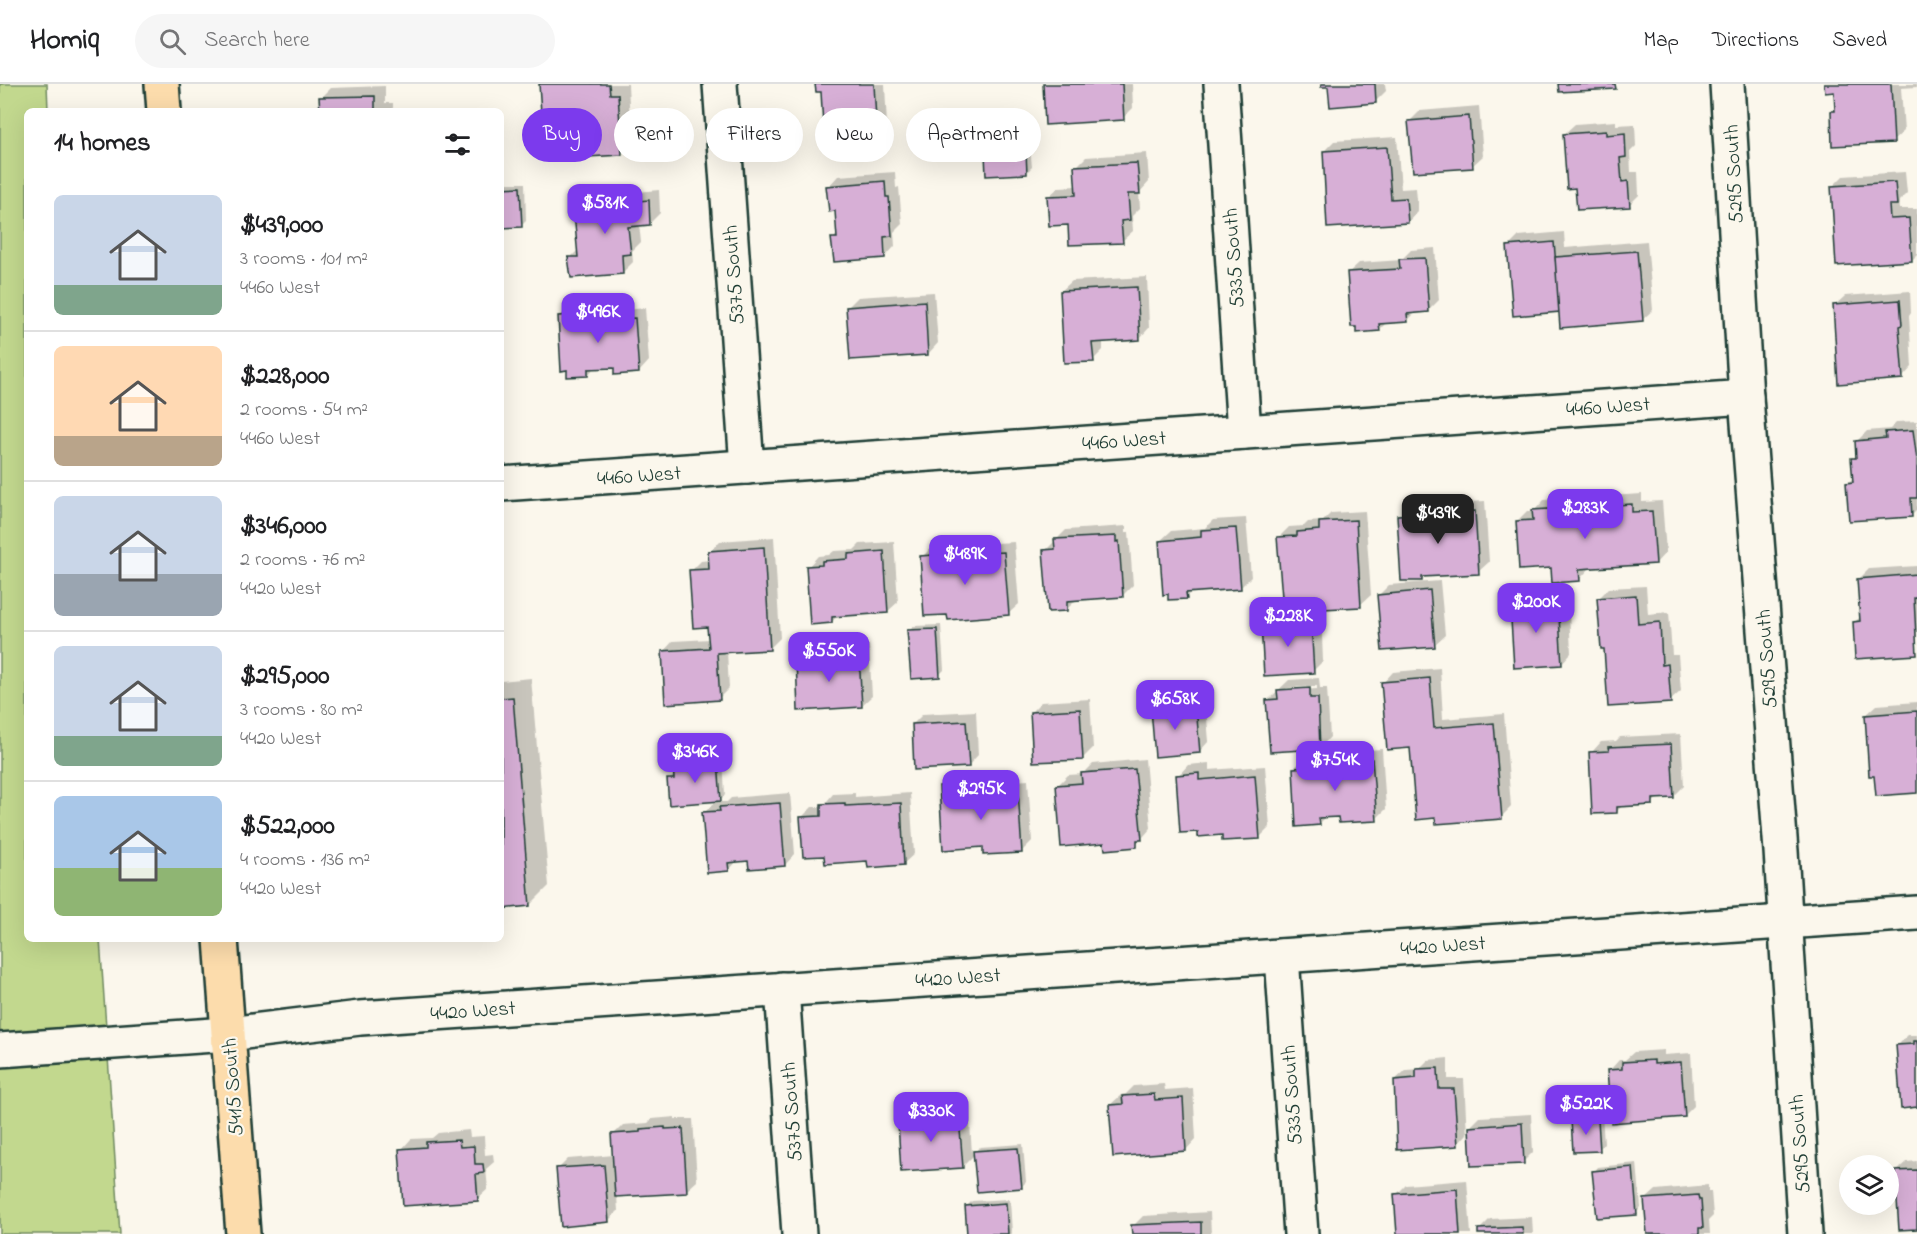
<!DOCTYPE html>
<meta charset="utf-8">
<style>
:root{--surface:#fff;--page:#f6f6f6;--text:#202124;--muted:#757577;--line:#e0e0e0;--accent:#7c3aed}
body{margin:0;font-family:"Indie Flower",sans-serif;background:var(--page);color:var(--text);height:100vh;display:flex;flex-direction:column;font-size:22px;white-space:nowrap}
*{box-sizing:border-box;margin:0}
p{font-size:20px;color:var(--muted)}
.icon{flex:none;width:33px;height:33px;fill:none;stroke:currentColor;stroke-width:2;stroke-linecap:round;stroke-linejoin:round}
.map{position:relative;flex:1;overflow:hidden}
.side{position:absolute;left:24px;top:24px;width:480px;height:834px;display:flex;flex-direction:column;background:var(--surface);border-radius:9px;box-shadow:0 6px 24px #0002}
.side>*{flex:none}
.top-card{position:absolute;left:522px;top:24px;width:570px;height:54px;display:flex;gap:12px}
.controls{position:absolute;left:1839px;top:1071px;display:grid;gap:12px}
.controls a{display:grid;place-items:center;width:60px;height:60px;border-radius:50%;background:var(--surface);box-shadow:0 6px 24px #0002;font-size:30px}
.price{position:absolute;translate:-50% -51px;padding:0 14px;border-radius:12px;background:var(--accent);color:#fff;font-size:20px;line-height:39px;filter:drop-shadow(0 2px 3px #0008)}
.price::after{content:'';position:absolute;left:50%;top:36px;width:18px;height:14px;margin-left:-9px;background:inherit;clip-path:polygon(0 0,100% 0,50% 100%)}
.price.active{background:#222;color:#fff}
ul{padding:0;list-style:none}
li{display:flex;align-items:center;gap:18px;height:150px;padding:0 30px}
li+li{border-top:2px solid var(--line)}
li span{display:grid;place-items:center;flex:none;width:168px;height:120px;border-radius:9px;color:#555}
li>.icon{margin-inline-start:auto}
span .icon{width:72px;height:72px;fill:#fffc;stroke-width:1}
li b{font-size:26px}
h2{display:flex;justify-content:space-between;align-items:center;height:72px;padding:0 30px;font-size:26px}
.tag{padding:0 21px;border-radius:27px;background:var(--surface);box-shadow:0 6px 24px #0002;font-size:21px;line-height:54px}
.tag.active{background:var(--accent);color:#fff}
header{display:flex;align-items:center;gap:36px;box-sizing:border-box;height:84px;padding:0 30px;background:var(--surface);border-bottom:2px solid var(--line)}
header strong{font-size:28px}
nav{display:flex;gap:33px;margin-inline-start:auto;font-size:21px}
.search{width:420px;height:54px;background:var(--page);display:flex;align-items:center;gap:15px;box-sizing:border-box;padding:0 21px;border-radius:33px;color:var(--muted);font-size:22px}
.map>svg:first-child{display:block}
.green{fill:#c2d88e;stroke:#708a61;stroke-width:1.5}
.shadow{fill:#0003;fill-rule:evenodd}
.building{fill:#d7afd6;stroke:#1f3d34;stroke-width:1.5}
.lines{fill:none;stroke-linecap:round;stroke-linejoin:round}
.minor-casing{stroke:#1f3d34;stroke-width:38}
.tertiary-casing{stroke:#1f3d34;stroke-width:38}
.primary-casing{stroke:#1f3d34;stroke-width:38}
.minor{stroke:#fbf7ec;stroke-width:33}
.tertiary{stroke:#fbf7ec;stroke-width:33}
.primary{stroke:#fcdcac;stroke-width:33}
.labels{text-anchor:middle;stroke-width:4.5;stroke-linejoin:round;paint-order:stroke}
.street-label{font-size:21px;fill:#1f3d34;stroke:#fbf7ec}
</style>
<header>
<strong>Homiq</strong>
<div class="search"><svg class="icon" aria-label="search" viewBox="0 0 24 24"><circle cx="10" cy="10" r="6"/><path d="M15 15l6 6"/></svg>Search here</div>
<nav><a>Map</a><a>Directions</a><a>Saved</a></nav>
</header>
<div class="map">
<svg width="1917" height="1150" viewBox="0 0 1917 1150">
<rect width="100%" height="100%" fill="#fbf7ec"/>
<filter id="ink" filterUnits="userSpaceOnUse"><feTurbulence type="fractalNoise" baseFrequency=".0167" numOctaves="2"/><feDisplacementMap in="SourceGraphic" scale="12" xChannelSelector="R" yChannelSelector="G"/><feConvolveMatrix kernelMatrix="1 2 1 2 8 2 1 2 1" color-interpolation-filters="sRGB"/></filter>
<g filter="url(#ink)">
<polygon class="green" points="0,0 47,0 48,27 27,27 27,855 100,855 120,1150 0,1150"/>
<g class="shadow">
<polygon points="540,0 628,0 631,59 621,69 569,53 561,41"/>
<polygon points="816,0 885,0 887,43 876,54"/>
<polygon points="1045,0 1132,0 1133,24 1123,34"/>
<polygon points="1322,0 1385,0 1386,7 1375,18"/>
<polygon points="1826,0 1917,0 1917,3 1901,4 1904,47 1893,57 1832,28 1836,24 1835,6"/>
<polygon points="385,2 385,19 393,19 393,27 322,27 321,14 331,4"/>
<polygon points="1479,22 1483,72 1472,82 1410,37 1420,27"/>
<polygon points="1616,37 1616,41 1635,40 1636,62 1630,68 1631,88 1638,88 1639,111 1629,121 1577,103 1564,50 1575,40"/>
<polygon points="1397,53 1401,105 1416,104 1418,127 1408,138 1324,67 1334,57"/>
<polygon points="1030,62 1032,83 1027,88 987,69 992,65"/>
<polygon points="1147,69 1149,98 1139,109 1140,124 1132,132 1133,147 1122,157 1048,113 1059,103 1077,102 1076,83 1086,73"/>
<polygon points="895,88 896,104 899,103 902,140 894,148 895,162 885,173 833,155 838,149 837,126 828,103 838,92"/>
<polygon points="1905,88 1907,109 1899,117 1900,125 1917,125 1917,171 1912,176 1832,103 1843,92"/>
<polygon points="501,99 525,99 526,137 521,142 501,142"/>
<polygon points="636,104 636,108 659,106 660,129 650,139 639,140 641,158 632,167 633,178 622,189 570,174 579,165 575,119 585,108"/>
<polygon points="1564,148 1565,164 1647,157 1653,226 1642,236 1562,227 1509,162 1519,152"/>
<polygon points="1435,164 1439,216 1428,227 1416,228 1407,237 1387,238 1379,246 1348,189 1359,179 1401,176 1411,166"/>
<polygon points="1147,193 1149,244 1139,255 1103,257 1103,266 1093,276 1061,207 1072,197"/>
<polygon points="1910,207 1911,229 1909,232 1912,283 1902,294 1834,222 1845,212"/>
<polygon points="934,208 938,259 928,270 847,224 858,213"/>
<polygon points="625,218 626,226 645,224 649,277 639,288 615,282 595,283 588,291 560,233 570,222"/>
<polygon points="1917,337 1917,426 1912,431 1848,399 1854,393 1853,375 1857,370 1857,357 1867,347 1890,345 1897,338"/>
<polygon points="1642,410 1642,418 1662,417 1666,468 1656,479 1589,483 1589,485 1579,496 1552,483 1517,437 1527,427 1534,427 1544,416"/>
<polygon points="1485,417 1489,478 1478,488 1425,492 1422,495 1399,432 1409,422"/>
<polygon points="1365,427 1371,511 1360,521 1305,511 1279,453 1289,443 1304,442 1308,438 1323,437 1331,429"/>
<polygon points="1246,434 1251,493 1241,503 1192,507 1186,513 1160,457 1171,447 1205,444 1213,436"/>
<polygon points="1126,442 1126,448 1129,448 1133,501 1122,512 1077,515 1067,525 1045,467 1066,446"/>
<polygon points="774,453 780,554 770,564 727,567 729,604 719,614 663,568 673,557 710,555 709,542 691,487 701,477 710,476 709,468 720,457"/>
<polygon points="894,458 898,518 887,528 838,531 832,538 808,483 818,472 829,471 834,467 854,466 860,460"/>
<polygon points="1014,458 1019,520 1008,530 922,473 932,463 957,461 958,470 970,469 978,460"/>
<polygon points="1917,482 1917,570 1857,574 1855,538 1861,532 1859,495 1869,485"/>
<polygon points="1440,497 1445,551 1434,561 1379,511 1389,501"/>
<polygon points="1646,502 1648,530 1669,528 1672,571 1678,571 1681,607 1670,617 1605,563 1599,514 1609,504"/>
<polygon points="1568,507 1571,569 1561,580 1511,521 1522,510"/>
<polygon points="1321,527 1323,577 1313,587 1263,540 1273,530"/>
<polygon points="941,541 944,586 939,591 909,547 914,542"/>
<polygon points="869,561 872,612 861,622 798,575 808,565"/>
<polygon points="1440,584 1443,635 1504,630 1511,723 1501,733 1412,662 1383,599 1393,588"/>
<polygon points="531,594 549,802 530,821 501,823 501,597"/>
<path d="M1319 594 1320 604H1327L1330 653 1320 664 1268 616 1289 596ZM1317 602V605L1283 607 1287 604Z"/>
<polygon points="1205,612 1209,657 1199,668 1153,626 1163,615"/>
<polygon points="1090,615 1093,664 1083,674 1031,628 1041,618"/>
<polygon points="1917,618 1917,707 1866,631 1877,621"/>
<polygon points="976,627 978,671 968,682 913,640 923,630"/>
<polygon points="1681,650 1684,702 1673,713 1658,714 1652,719 1623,721 1617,727 1591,669 1601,658 1616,657 1620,653"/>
<polygon points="1382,665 1386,725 1376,735 1327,732 1319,740 1294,684 1305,674 1318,673 1322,669"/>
<polygon points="723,673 725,711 718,718 727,718 731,714 790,709 795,770 785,781 750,776 737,777 729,786 704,729 717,716 668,696 675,691 675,681 680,676"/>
<polygon points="1145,675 1151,744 1136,761 1106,757 1057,702 1068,691 1083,690 1093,680"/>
<polygon points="1209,679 1209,686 1265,682 1270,743 1260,753 1223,750 1178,692 1188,681"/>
<polygon points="972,691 973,700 1028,696 1032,757 1022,767 984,762 940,703 951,692"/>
<polygon points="855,709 855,713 910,709 914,770 903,780 826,770 801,734 812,723 822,723 833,710"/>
<polygon points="1908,951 1917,951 1917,1022 1897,962"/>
<polygon points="1664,966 1664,971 1691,969 1694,1022 1684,1032 1609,987 1619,976 1625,976 1634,968"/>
<polygon points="1448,974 1448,995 1464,995 1467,1050 1457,1061 1395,996 1406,986 1419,985 1428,976"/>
<polygon points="1164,1000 1165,1006 1193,1004 1196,1055 1186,1066 1110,1021 1121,1011 1126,1010 1134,1002"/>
<polygon points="961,1019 961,1024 969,1024 972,1070 980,1063 1023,1060 1026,1098 1021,1103 975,1070 962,1083 899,1039 910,1028 925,1027 931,1021"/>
<polygon points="1531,1030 1533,1068 1523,1078 1470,1043 1480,1033"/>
<polygon points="1602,1030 1604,1060 1599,1065 1573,1037 1578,1032"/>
<polygon points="675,1033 675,1035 693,1035 697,1097 686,1107 617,1112 618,1127 608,1137 558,1085 568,1075 614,1071 613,1051 623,1041 648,1039 652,1035"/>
<polygon points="469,1046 470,1053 484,1052 485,1071 493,1070 494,1078 486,1085 488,1105 477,1115 401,1066 411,1055 432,1054 438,1049"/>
<polygon points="1917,1077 1917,1144 1896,1088 1907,1078"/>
<polygon points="1637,1079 1641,1124 1636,1129 1594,1088 1598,1083"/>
<polygon points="1467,1096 1471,1150 1399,1150 1396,1111 1406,1101"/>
<polygon points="1708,1101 1708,1107 1711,1107 1713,1132 1709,1136 1710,1150 1648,1150 1645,1116 1656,1106"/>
<polygon points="1010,1115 1012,1150 969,1150 967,1122 972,1117"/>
<polygon points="1210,1128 1211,1150 1221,1150 1133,1150 1133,1142 1143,1132"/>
<polygon points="1532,1133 1533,1150 1480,1150 1479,1146 1490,1135"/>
</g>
<g class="building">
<polygon points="539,0 609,0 610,10 618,10 622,71 569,74 568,54 559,55 559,42 542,43"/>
<polygon points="815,0 874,0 877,55 824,58 821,8 816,8"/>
<polygon points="1043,0 1122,0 1124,36 1045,41"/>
<polygon points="1321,0 1375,0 1376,19 1330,23 1328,3 1321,3"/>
<polygon points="1558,0 1615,0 1616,5 1559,8"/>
<polygon points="1824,0 1891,0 1894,59 1832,62 1831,27 1835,27 1834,8 1825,9"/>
<polygon points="375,12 375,27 320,27 319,13"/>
<polygon points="1469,32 1473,84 1413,88 1408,37"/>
<polygon points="1606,47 1606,51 1625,49 1626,73 1620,74 1622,98 1628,97 1630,123 1577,126 1575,104 1567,105 1563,50"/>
<polygon points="1387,63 1391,115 1406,114 1408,139 1327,144 1323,67"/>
<polygon points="1026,67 1027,90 986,92 985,69"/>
<polygon points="1137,79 1140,110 1128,110 1130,136 1121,137 1123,159 1069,161 1068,141 1049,142 1047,112 1076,111 1074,82"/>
<polygon points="885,97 886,113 889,113 892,152 884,153 885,174 834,178 831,154 837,154 835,127 829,128 826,102"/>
<polygon points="1895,98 1897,121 1889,121 1890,135 1909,134 1912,177 1836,182 1831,102"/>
<polygon points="520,103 522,143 501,144 501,104"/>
<polygon points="626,113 626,118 649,116 650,141 628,143 631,170 622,171 623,190 571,194 568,173 578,173 573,118"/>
<polygon points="1554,158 1560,228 1513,232 1507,162"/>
<polygon points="1637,167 1643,237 1560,244 1555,173"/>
<polygon points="1425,174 1429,228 1407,230 1408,238 1379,240 1380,247 1356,249 1356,243 1351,243 1347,188 1400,185 1399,175"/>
<polygon points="1137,203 1140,256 1092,259 1094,278 1064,279 1060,207"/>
<polygon points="1900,216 1902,241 1899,242 1903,295 1838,300 1833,221"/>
<polygon points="925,217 928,271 850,276 846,223"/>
<polygon points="615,228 616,235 635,234 639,289 614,291 614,284 588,285 588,292 567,293 567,286 561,287 558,232"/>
<polygon points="1913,346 1917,376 1917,414 1911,414 1912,433 1849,437 1846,399 1853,398 1851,374 1856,374 1855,357 1886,354 1885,348"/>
<polygon points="1632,420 1632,428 1652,427 1656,480 1579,485 1580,497 1552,499 1551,484 1519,486 1516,437 1533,436 1532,426"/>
<polygon points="1475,427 1479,490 1422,493 1422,497 1401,497 1397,431"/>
<polygon points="1356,436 1361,523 1304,526 1303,513 1282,513 1277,453 1297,452 1297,448 1319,446 1319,438"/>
<polygon points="1236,444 1241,505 1186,509 1187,515 1168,516 1168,510 1163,511 1159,457 1201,453 1201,446"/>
<polygon points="1116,452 1116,458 1119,457 1123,513 1067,517 1067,527 1048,528 1043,466 1055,465 1054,455"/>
<polygon points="764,463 770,566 717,569 720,616 665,620 662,567 709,564 707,543 693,544 689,486 709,485 708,467"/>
<polygon points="884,467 888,529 832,533 832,539 810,541 806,482 822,481 822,477 848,475 848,470"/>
<polygon points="1004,468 1009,531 948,536 947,531 924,532 920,472 947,470 948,479 967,478 966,470"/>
<polygon points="1917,490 1917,514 1914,514 1917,571 1855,575 1853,538 1860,537 1857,495"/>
<polygon points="1430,506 1435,563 1382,567 1377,511"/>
<polygon points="1636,511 1638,540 1660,538 1662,581 1668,580 1671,619 1608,623 1604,565 1601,565 1597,514"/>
<polygon points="1558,517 1562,581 1514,584 1510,520"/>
<polygon points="1311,537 1314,589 1264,592 1261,540"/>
<polygon points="937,545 940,593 911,595 907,546"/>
<polygon points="859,571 862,623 798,627 796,575"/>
<polygon points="1430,594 1434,644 1494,639 1502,735 1436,740 1435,734 1416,736 1410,664 1387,666 1381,598"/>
<polygon points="1310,604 1310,614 1318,614 1320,665 1270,668 1266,616 1278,615 1277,606"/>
<polygon points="513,613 530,822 501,825 501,614"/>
<polygon points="1196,622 1200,669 1155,673 1151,625"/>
<polygon points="1080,625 1083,676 1033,678 1030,628"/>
<polygon points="1917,627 1917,709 1876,712 1874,692 1869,692 1865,631"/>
<polygon points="966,637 969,683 914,686 912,640"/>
<polygon points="1671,660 1674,714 1653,715 1653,721 1617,723 1617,729 1592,730 1589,668 1609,667 1608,663"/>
<polygon points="1372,675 1377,737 1339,739 1338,733 1319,734 1320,741 1296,743 1293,684 1311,683 1311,679"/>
<polygon points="718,677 721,717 669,721 667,695 674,695 673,681"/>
<polygon points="1135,685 1142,756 1137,756 1137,763 1105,766 1104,759 1061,763 1056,701 1082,699 1081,689"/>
<polygon points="1199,689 1199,696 1255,691 1260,755 1222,757 1222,751 1198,753 1198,748 1180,749 1176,691"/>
<polygon points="963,700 963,710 1018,706 1022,769 983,771 983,763 943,766 939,702"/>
<polygon points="780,719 785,782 749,785 748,777 728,779 729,787 707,789 702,728 720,727 719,723"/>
<polygon points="845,719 845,722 901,719 904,781 868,784 867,777 825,780 824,772 803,773 800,733 821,732 821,720"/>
<polygon points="1914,957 1917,957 1917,1023 1901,1025 1896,961 1914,960"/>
<polygon points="1654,976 1654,980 1681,978 1685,1033 1611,1039 1607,986 1622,985 1622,978"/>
<polygon points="1438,984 1439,1005 1454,1005 1458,1062 1397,1066 1394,996 1416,994 1416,985"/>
<polygon points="1154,1010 1155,1016 1183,1014 1186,1067 1113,1073 1109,1021 1123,1020 1122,1012"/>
<polygon points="951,1029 951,1034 959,1033 963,1084 901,1088 898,1038 920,1036 919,1031"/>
<polygon points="1598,1035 1600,1067 1573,1068 1571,1036"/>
<polygon points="1522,1039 1524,1080 1471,1082 1469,1043"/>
<polygon points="665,1043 665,1045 683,1044 687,1109 615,1113 611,1050 640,1048 640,1045"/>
<polygon points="459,1056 460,1063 474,1062 475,1080 483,1080 484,1089 476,1090 478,1117 403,1122 399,1065 426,1063 426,1058"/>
<polygon points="1018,1064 1022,1104 977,1108 973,1067"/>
<polygon points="604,1081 609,1138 561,1143 556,1084"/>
<polygon points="1633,1083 1637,1131 1597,1134 1592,1087"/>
<polygon points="1917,1086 1917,1145 1899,1146 1895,1087"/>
<polygon points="1457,1105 1460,1150 1397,1150 1394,1110"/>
<polygon points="1698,1111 1699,1116 1701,1116 1703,1144 1699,1144 1699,1150 1647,1150 1644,1115"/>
<polygon points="1006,1119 1008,1150 967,1150 965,1122"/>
<polygon points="1201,1138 1201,1150 1132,1150 1131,1141"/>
<polygon points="1522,1143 1523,1150 1478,1150 1478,1145"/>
</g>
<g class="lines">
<g class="minor-casing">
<g id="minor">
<polyline points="720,0 747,383"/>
<polyline points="1221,0 1244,348"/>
<polyline points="1727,0 1746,313 1781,767 1805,1150"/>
<polyline points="501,400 1746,313"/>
<polyline points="1282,872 1301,1150"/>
<polyline points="782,905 799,1150"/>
<polyline points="0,966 228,950"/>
</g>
</g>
<g class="tertiary-casing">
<polyline id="tertiary" points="228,950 360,934 1917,829"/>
</g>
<g class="primary-casing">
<g id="primary">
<polyline points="162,0 164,27"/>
<polyline points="221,855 243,1150"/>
</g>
</g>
<use href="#minor" class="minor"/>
<use href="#tertiary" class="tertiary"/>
<use href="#primary" class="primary"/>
</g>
</g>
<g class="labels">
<g class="street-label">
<text transform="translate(1733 90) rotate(-93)" y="7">5295 South</text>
<text transform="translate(1233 174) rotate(-94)" y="7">5335 South</text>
<text transform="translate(733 191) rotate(-94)" y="7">5375 South</text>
<text transform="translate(1608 322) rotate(-4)" y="7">4460 West</text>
<text transform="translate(1124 356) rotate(-4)" y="7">4460 West</text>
<text transform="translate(639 391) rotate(-4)" y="7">4460 West</text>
<text transform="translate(1766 575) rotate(-94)" y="7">5295 South</text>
<text transform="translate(1443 861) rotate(-4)" y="7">4420 West</text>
<text transform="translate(958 893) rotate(-4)" y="7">4420 West</text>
<text transform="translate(473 926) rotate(-4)" y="7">4420 West</text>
<text transform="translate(232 1003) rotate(-94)" y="7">5415 South</text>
<text transform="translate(1291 1011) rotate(-94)" y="7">5335 South</text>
<text transform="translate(791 1028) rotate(-94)" y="7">5375 South</text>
<text transform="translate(1799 1060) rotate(-94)" y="7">5295 South</text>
</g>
</g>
</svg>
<div class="controls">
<a><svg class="icon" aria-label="layers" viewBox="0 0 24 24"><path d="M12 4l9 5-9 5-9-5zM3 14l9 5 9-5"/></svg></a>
</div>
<b class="price" style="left:605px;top:151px">$581K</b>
<b class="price" style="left:598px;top:260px">$496K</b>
<b class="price" style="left:1585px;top:456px">$283K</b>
<b class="price active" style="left:1438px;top:461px">$439K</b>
<b class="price" style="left:965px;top:502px">$489K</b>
<b class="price" style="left:1536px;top:550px">$200K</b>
<b class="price" style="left:1288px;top:564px">$228K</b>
<b class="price" style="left:829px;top:599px">$550K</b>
<b class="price" style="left:1175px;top:647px">$658K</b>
<b class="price" style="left:695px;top:700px">$346K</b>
<b class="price" style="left:1335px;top:708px">$754K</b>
<b class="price" style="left:981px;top:737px">$295K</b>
<b class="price" style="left:1586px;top:1052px">$522K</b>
<b class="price" style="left:931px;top:1059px">$330K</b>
<div class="top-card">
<a class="tag active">Buy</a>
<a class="tag">Rent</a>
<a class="tag">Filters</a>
<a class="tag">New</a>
<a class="tag">Apartment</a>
</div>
<section class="side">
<h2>14 homes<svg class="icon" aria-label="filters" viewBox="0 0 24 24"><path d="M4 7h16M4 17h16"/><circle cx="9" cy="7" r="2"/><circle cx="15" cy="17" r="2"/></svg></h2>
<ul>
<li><span style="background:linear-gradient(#c9d6e8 75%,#7fa58c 0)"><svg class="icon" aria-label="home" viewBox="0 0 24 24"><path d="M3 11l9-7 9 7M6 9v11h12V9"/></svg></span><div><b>$439,000</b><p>3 rooms · 101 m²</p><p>4460 West</p></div></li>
<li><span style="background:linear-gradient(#ffd9b3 75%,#b9a48a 0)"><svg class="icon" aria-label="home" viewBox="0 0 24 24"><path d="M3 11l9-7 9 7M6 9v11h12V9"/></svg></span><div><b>$228,000</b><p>2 rooms · 54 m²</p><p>4460 West</p></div></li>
<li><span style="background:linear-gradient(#c9d6e8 65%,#9aa5b1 0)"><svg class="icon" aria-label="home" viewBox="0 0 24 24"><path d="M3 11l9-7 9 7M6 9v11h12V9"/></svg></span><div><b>$346,000</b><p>2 rooms · 76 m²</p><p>4420 West</p></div></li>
<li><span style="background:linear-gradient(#c9d6e8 75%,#7fa58c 0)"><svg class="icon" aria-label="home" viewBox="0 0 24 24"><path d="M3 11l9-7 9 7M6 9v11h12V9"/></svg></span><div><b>$295,000</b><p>3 rooms · 80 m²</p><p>4420 West</p></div></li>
<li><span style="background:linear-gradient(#a9c7e8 60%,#8fb573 0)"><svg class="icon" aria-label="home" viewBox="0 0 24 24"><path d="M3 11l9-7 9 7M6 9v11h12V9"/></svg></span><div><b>$522,000</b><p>4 rooms · 136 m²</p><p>4420 West</p></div></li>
</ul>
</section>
</div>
